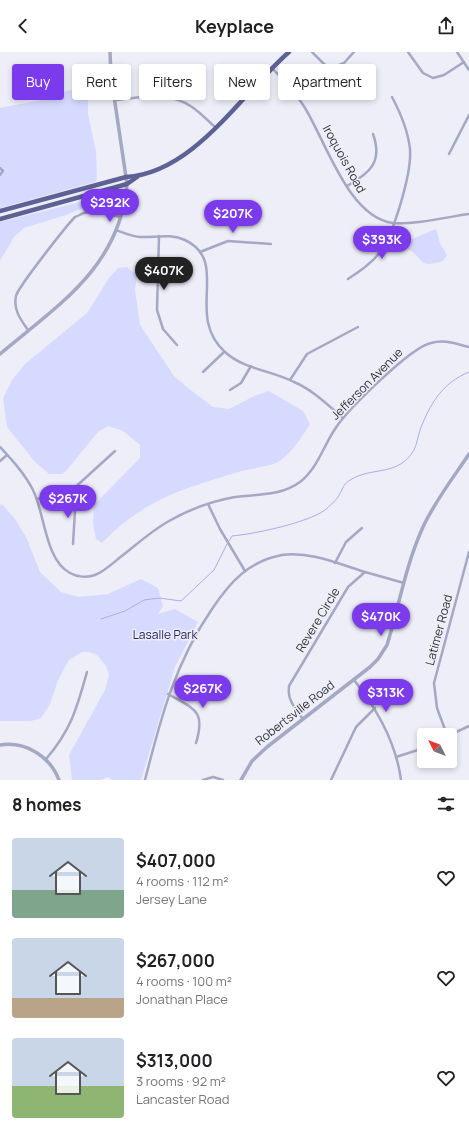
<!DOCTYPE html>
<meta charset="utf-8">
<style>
:root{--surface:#fff;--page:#f6f6f6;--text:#202124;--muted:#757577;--accent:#7c3aed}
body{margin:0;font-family:Manrope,sans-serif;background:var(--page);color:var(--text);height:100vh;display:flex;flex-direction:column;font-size:15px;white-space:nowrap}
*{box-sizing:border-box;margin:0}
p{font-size:13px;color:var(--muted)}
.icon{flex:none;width:22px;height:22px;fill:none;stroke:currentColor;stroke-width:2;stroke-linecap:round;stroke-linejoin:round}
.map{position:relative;height:728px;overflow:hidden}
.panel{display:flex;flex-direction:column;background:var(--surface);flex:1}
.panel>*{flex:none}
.hud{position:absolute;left:12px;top:12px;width:445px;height:36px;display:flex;gap:8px}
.needle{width:26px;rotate:312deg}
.fabs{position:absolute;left:417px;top:676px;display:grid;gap:8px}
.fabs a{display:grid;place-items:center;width:40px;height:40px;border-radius:4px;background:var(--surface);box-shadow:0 2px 6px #0003;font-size:20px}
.price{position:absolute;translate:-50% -34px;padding:0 9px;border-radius:14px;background:var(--accent);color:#fff;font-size:13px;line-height:26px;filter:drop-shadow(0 1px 2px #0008)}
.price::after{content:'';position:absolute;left:50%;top:24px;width:12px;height:9px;margin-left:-6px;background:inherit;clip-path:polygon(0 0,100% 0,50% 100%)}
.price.current{background:#222;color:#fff}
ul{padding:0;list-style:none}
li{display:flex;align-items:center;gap:12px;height:100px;padding:0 12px}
li span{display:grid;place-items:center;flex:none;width:112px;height:80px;border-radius:4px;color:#555}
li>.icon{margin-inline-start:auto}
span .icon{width:48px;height:48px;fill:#fffc;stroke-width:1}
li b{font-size:17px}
h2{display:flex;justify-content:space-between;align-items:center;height:48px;padding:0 12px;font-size:17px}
.chip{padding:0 14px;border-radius:4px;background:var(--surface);box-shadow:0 2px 6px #0003;font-size:14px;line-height:36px}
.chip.current{background:var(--accent);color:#fff}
header{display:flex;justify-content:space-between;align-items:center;height:52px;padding:0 12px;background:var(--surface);font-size:18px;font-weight:700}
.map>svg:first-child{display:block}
.green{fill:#d6daff}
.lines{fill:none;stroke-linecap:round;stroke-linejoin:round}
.stream{stroke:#a8adea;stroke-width:1}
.minor{stroke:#a5a8c3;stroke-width:2.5}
.tertiary{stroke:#a5a8c3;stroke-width:3.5}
.trunk{stroke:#5e6194;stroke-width:4.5}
.labels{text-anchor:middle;stroke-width:3;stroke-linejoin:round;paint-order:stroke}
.street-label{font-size:12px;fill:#323336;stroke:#edeef8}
.park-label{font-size:12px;fill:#241e63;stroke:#edeef8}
</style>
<header><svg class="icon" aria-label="back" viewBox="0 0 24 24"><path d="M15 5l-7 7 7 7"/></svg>Keyplace<svg class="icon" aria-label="share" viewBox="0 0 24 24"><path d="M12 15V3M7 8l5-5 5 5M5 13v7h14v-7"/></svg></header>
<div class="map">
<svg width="469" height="728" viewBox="0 0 469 728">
<rect width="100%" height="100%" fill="#edeef8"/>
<g class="green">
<polygon points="69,38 83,39 88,44 88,62 96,100 97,127 95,130 0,156 0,56 52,46"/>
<polygon points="116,139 123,142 124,145 104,147 66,163 24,176 14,185 0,209 0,170 92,147"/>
<path d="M436 177 440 191 447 203 443 209C418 217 426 208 407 196L406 193 412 187Z"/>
<path d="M127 215 137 223 135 238 140 273 174 324 188 336 213 355 229 357 254 344 269 339 303 359 310 372C302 385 290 404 276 411 269 414 244 418 235 421 179 438 144 448 102 491L96 487 93 472 94 453 140 406V393L123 379 108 374 98 380 66 419 62 422H49L35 410 7 375 3 346 12 328 25 312 87 261 109 226 118 216Z"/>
<polygon points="2,452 15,467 26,485 40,520 61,540 79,545 108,542 141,527 158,536 163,554 158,562 175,557 198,570 175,615 141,728 112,728 108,725 101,728 72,728 69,703 105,638 109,623 106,614 97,603 89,600 82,600 69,608 58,628 50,652 41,666 31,669 0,669 0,453"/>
</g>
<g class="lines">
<g class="stream">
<path d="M229 489 232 484C254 482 307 471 325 458 329 454 335 450 338 445 342 439 343 432 350 428 373 414 398 425 414 398 417 392 418 384 420 378 430 352 442 331 469 320"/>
<polyline points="101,567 125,559 144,548 159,546 181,549 214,518 227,492"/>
</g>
<g class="minor">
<polyline points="312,0 325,13 332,16 344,11 354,0"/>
<polyline points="408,0 423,21 433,26 444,23 464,10"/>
<polyline points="457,0 469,18"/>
<path d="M272 16C284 29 296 41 305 56 326 90 349 166 393 171 416 173 446 165 469 162"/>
<path d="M115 48C141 45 169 39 192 55 201 61 208 69 215 75"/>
<polyline points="449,102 469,63"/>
<polyline points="0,116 3,119 0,123"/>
<path d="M347 134C370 121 383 110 373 82"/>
<path d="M116 178C124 181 131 184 140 185 155 186 170 181 185 188 231 210 184 263 225 300 243 317 273 319 294 330 313 338 328 353 343 366"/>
<polyline points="159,184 157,258 163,277 177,293"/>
<polyline points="200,200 228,189 271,192"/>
<path d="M348 227C359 220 373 210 381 199 394 180 412 121 410 97 408 78 401 62 392 45"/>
<path d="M28 278C21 268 13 258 16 244 18 235 67 173 75 165 78 164 81 162 84 161 95 157 109 163 120 165"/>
<polyline points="203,320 224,300"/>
<polyline points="290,328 307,302 358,275"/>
<polyline points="230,338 241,331 251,314"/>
<path d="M0 395C12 408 25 422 33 438 45 462 45 508 70 521 77 525 87 526 95 523 103 520 111 513 118 507 135 494 151 479 169 469 190 457 212 449 235 445 258 442 281 444 300 430 317 417 323 395 335 377 347 358 411 295 431 291 445 287 456 292 469 295"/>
<polyline points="0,409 7,403"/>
<polyline points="68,441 75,459 73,492"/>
<polyline points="37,447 61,443 71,439 115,399"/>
<polyline points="208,452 220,477 245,519"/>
<polyline points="335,511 346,490 362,476"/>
<path d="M354 628C377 657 396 690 401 728"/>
<path d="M168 642C194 657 206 658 196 691"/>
<path d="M303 667C295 656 287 648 289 634L348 535 365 520 404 531"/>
<polyline points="447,683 437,656 434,631 469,500"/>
<polyline points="450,683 469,674"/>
<polyline points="396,705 424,696"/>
<path d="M46 707C71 678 77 656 87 620"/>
<path d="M145 728C161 665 175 611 212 557 230 530 249 509 282 503 310 499 339 512 365 520"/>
<polyline points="203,728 213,725 223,728"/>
<polyline points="331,728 356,675 375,656"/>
</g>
<g class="tertiary">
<path d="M0 302C58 253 120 215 127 132L111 24 110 0"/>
<path d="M0 693C25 689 50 704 59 728"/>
<path d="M241 728 252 709 267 695 370 615 378 607 387 593C399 554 406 512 423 475 435 449 453 426 469 402"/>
</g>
<g class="trunk">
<path d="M0 159 126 125C194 121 241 42 289 0"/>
<polyline points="0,167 127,132 137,125"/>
</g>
</g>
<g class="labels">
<g class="street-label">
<text transform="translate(344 107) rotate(61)" y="4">Iroquois Road</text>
<text transform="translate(367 332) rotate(-45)" y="4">Jefferson Avenue</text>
<text transform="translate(318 568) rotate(-59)" y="4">Revere Circle</text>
<text transform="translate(439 578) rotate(-75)" y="4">Latimer Road</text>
<text transform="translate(295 661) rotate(-38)" y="4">Robertsville Road</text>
</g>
<g class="park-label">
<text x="165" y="587">Lasalle Park</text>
</g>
</g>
</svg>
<div class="fabs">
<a><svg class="needle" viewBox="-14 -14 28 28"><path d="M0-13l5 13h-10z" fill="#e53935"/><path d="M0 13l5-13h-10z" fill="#757577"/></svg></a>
</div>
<b class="price" style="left:110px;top:171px">$292K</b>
<b class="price" style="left:233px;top:182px">$207K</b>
<b class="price" style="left:382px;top:208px">$393K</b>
<b class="price current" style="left:164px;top:239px">$407K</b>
<b class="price" style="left:68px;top:467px">$267K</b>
<b class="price" style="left:381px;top:585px">$470K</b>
<b class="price" style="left:203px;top:657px">$267K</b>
<b class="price" style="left:386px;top:661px">$313K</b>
<div class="hud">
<a class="chip current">Buy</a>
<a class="chip">Rent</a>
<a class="chip">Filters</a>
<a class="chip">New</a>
<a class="chip">Apartment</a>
</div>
</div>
<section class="panel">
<h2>8 homes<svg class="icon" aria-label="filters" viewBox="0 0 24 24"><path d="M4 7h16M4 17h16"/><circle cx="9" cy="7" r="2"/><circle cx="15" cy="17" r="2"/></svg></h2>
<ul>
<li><span style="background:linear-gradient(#c9d6e8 65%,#7fa58c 0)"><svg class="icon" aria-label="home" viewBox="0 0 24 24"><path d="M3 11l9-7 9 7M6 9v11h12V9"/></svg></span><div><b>$407,000</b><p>4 rooms · 112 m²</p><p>Jersey Lane</p></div><svg class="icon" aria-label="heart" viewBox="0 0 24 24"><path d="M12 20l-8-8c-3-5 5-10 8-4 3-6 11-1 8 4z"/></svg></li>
<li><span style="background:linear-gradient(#c9d6e8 75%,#b9a48a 0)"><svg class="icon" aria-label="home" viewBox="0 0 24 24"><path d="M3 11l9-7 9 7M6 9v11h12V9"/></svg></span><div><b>$267,000</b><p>4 rooms · 100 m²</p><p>Jonathan Place</p></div><svg class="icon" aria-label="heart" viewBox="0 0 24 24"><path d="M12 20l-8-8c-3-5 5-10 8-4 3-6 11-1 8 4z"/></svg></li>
<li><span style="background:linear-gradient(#c9d6e8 60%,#8fb573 0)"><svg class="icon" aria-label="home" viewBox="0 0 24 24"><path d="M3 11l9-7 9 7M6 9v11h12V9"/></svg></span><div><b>$313,000</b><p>3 rooms · 92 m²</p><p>Lancaster Road</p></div><svg class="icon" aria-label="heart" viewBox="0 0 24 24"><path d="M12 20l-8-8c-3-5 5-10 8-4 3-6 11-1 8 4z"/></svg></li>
</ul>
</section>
